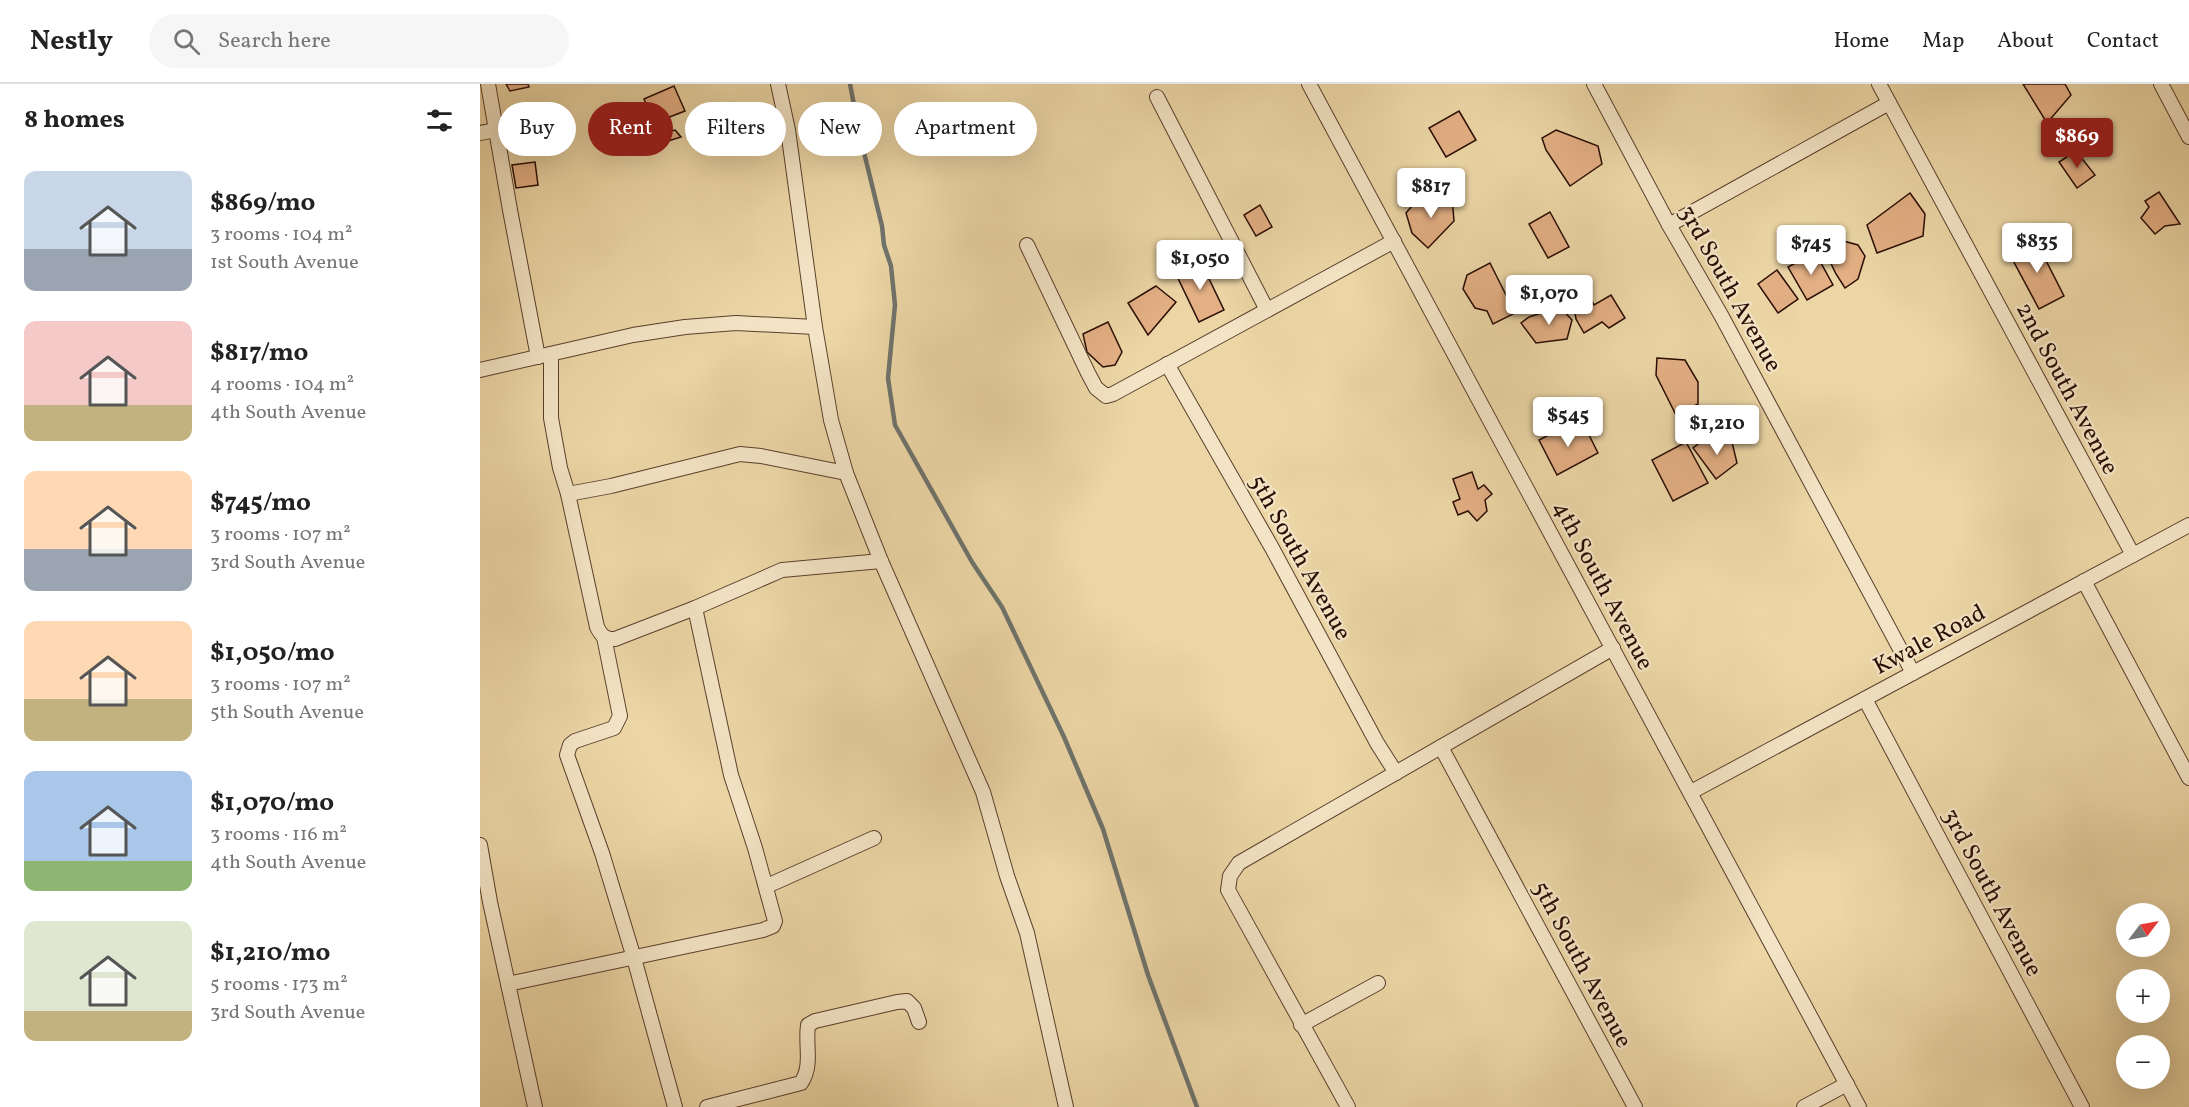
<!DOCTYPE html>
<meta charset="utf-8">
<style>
:root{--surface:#fff;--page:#f6f6f6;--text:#222;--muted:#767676;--line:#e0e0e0;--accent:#8f2418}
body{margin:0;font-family:Vollkorn,serif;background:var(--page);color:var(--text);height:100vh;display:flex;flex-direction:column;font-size:22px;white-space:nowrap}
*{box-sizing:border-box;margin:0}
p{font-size:20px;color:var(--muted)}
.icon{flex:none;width:33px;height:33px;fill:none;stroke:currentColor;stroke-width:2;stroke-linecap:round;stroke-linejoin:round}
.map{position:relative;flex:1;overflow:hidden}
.details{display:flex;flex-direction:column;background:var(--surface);width:480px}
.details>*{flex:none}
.hud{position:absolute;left:18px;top:18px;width:570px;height:54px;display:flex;gap:12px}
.needle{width:39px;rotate:58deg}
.controls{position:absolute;left:1636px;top:819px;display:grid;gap:12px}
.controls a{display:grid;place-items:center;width:54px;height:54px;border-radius:50%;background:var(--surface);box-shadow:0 6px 24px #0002;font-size:30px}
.price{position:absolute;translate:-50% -51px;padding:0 14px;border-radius:6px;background:#fff;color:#222;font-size:20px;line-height:39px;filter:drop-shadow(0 2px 3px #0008)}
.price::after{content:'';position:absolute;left:50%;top:36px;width:18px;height:14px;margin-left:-9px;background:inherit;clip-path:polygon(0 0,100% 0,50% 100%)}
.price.active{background:var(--accent);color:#fff}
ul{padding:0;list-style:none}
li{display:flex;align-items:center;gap:18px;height:150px;padding:0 24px}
li span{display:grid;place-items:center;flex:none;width:168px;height:120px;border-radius:12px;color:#555}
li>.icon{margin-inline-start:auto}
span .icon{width:72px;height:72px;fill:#fffc;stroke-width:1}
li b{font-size:26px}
h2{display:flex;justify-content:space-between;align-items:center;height:72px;padding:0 24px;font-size:26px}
.tag{padding:0 21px;border-radius:27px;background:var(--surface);box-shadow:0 6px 24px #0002;font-size:21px;line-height:54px}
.tag.active{background:var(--accent);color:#fff}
header{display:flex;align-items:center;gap:36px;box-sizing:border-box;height:84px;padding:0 30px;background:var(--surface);border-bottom:2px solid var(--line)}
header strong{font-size:28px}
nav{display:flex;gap:33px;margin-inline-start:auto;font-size:21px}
.search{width:420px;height:54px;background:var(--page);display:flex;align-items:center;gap:15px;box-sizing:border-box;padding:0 21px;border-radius:33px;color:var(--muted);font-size:22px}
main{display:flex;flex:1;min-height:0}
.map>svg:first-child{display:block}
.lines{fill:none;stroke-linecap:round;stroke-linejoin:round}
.stream{stroke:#6f736c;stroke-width:4.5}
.building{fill:#e3af84;stroke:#2a0d04;stroke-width:1.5}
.street-casing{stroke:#5a3f2c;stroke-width:16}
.street{stroke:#f3e4c5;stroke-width:14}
.labels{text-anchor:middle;stroke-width:4.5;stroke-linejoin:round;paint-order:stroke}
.street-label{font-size:24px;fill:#2a0d04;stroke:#f3e4c5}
</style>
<header>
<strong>Nestly</strong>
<div class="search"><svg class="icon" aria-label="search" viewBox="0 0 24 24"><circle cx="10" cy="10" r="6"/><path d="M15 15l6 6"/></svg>Search here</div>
<nav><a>Home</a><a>Map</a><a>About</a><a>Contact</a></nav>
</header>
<main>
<section class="details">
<h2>8 homes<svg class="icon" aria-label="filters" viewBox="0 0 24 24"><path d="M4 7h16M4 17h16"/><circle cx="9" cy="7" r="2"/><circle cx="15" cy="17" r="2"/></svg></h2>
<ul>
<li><span style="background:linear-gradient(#c9d6e8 65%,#9aa5b1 0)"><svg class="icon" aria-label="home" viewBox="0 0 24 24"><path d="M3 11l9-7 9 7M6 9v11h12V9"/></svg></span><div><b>$869/mo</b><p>3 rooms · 104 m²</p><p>1st South Avenue</p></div></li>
<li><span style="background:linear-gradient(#f6c9c9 70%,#c2b280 0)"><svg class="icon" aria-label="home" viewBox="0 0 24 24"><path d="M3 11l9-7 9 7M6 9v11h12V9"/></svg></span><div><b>$817/mo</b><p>4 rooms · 104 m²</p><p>4th South Avenue</p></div></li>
<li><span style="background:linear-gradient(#ffd9b3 65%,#9aa5b1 0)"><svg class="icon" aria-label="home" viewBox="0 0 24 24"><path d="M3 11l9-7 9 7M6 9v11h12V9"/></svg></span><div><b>$745/mo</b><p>3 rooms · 107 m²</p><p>3rd South Avenue</p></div></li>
<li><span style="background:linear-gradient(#ffd9b3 65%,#c2b280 0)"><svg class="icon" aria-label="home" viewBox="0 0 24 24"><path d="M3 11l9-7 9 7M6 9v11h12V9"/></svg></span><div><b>$1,050/mo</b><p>3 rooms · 107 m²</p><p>5th South Avenue</p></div></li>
<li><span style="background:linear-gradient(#a9c7e8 75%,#8fb573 0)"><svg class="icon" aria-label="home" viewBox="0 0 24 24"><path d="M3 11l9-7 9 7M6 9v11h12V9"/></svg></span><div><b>$1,070/mo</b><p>3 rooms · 116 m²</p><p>4th South Avenue</p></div></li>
<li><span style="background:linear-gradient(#dfe7d0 75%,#c2b280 0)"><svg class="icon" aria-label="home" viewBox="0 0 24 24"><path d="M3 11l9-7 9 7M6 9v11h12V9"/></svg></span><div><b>$1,210/mo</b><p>5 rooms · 173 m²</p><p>3rd South Avenue</p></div></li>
</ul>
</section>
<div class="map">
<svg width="1709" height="1023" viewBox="0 0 1709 1023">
<rect width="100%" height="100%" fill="#ecd6a6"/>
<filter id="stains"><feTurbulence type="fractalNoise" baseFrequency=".00333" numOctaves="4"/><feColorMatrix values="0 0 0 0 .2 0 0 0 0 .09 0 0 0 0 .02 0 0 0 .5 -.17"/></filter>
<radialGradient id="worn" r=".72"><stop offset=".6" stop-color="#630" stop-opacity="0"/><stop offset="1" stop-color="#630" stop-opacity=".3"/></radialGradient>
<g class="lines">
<polyline class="stream" points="370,0 380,52 402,142 404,161 411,182 415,221 408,294 415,341 492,478 522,523 584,653 623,745 668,891 717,1023"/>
</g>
<g class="building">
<polygon points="26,0 48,0 49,3 30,7"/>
<polygon points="1543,0 1585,0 1591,11 1567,39"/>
<polygon points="194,2 205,27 174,39 164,15"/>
<polygon points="979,27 996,56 966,73 949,44"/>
<polygon points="195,46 201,53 182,59 180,50"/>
<polygon points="1076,46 1118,62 1122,80 1090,102 1066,66 1062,54"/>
<polygon points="1596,67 1615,91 1597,104 1579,78"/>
<polygon points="55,78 58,101 36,104 32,81"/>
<polygon points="1679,108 1700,140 1685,142 1675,150 1661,134 1669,123 1665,117"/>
<polygon points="1430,109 1445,130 1443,152 1397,169 1387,141"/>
<polygon points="972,113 974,137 948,164 932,149 926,129 937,116"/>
<polygon points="780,121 792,143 776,152 764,131"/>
<polygon points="1070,128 1089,163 1068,174 1049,140"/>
<polygon points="1356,155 1378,161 1385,172 1378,195 1365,204 1356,190 1344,165"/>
<polygon points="1555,155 1584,212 1559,225 1529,169"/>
<polygon points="1335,168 1353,201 1327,216 1308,183"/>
<polygon points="720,176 744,226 719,238 695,188"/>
<polygon points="1010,179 1035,229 1013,240 1007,227 995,224 983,205 987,191"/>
<polygon points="1297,186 1318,215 1298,229 1278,200"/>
<polygon points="676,202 696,218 668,251 648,219"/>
<polygon points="1107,208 1114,221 1131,211 1145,234 1129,244 1122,238 1104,249 1096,235 1093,217"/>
<polygon points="1080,223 1092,236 1087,255 1056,259 1041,239 1049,233"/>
<polygon points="628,238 642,268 635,281 623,283 607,268 603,250"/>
<polygon points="1177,274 1205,276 1218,298 1218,320 1196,331 1176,291"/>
<polygon points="1106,345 1118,369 1077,391 1059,356 1078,346"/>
<polygon points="1251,354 1257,379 1236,395 1213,364 1223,356 1236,358"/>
<polygon points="1206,358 1228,399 1193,417 1172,376"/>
<polygon points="992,388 998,405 1004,401 1012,410 1005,416 1007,427 997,437 988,427 978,431 973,418 980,415 973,395"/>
</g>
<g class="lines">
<g class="street-casing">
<g id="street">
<polyline points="8,0 30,126 58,273"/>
<polyline points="298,0 308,46 335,243 351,336 366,389 401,477 503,708 527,792 547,849 586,1023"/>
<polyline points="829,0 1379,1023"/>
<polyline points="1114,0 1189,141 1241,231 1433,589"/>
<polyline points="1399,0 1653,471"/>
<polyline points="1681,0 1709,53"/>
<polyline points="677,13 787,226"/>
<polyline points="0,49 16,46"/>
<polyline points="1189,141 1409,19"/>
<polyline points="547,161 608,289 616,304 626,312 633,310 914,157"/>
<path d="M71 270V334L80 384 88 410 117 543C121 551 125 556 135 555L215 524 302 486 401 477"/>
<polyline points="687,280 792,464 897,659 916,689"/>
<polyline points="0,286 153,251 205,243 256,239 335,243"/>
<polyline points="88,410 131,402 260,370 281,372 366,389"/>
<polyline points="1604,497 1709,694"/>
<polyline points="124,553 140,632 134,644 95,657 90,661 87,671 122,769 154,874 195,1023"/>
<polyline points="1385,615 1602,1023"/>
<polyline points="961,663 1155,1023"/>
<polyline points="1211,708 1709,441"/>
<polyline points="0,761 10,818 55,1023"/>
<polyline points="287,802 394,754"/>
<polyline points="28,900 283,846 293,842 295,837 275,764 251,691 215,524"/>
<polyline points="821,941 898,899"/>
<path d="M227 1023 321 999C333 981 325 962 328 941L335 937 417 918 427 917 434 924 439 938"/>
<polyline points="868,1023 748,806 750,792 759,779 1133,564"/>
<polyline points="1324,1023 1367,1000"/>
</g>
</g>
<use href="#street" class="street"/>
</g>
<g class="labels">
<g class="street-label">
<text transform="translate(1251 204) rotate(61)" y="8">3rd South Avenue</text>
<text transform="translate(1588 304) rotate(62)" y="8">2nd South Avenue</text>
<text transform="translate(821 473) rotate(61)" y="8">5th South Avenue</text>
<text transform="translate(1124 501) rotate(62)" y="8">4th South Avenue</text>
<text transform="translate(1449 555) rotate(-28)" y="8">Kwale Road</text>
<text transform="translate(1513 808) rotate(62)" y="8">3rd South Avenue</text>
<text transform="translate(1103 880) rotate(62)" y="8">5th South Avenue</text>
</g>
</g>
<rect width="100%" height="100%" filter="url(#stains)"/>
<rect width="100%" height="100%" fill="url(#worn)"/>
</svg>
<div class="controls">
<a><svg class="needle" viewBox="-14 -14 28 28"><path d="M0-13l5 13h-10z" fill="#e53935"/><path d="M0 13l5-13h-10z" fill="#767676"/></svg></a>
<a>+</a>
<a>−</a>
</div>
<b class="price active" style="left:1597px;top:85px">$869</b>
<b class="price" style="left:951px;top:135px">$817</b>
<b class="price" style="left:1557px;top:190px">$835</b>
<b class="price" style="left:1331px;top:192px">$745</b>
<b class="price" style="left:720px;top:207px">$1,050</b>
<b class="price" style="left:1069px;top:242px">$1,070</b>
<b class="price" style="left:1088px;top:364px">$545</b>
<b class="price" style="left:1237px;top:372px">$1,210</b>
<div class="hud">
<a class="tag">Buy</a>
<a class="tag active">Rent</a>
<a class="tag">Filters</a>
<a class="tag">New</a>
<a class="tag">Apartment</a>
</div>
</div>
</main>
